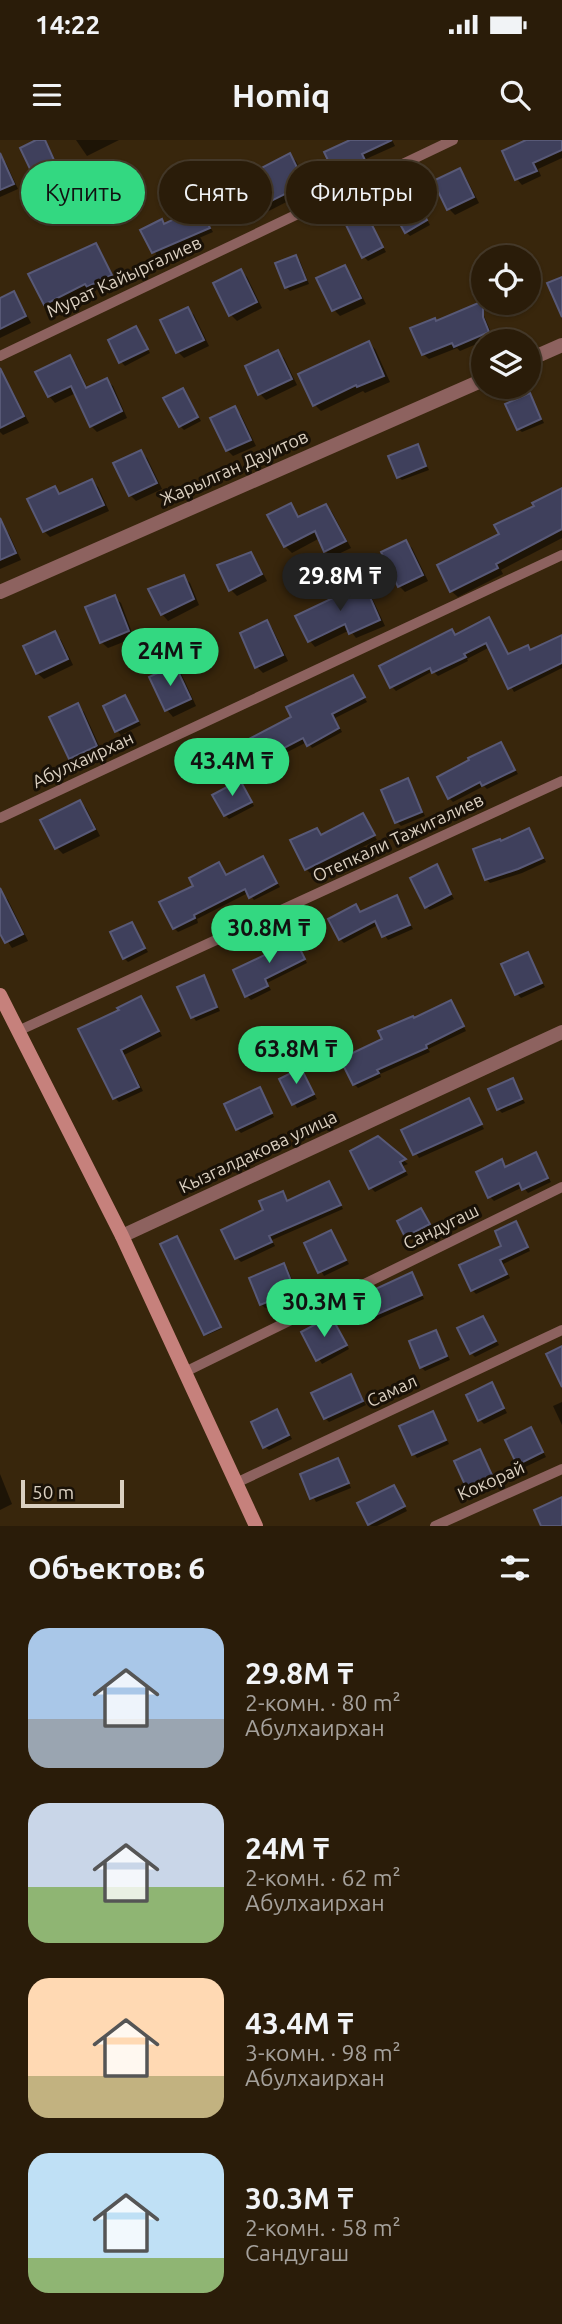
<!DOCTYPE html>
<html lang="ru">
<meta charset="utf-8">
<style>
:root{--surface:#2a1c09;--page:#362917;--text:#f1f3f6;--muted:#a5a19c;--line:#463a2a;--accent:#33d881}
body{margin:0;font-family:Ubuntu,sans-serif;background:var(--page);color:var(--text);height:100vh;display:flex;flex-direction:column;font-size:26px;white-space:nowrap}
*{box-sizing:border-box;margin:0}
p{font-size:23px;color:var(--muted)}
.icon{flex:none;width:38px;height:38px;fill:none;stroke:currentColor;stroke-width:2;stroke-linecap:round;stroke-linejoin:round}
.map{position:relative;height:1386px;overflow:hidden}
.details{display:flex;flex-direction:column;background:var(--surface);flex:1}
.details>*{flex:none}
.guide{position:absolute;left:21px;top:21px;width:522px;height:63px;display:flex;gap:14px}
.fabs{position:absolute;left:471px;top:105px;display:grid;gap:14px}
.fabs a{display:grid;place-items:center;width:70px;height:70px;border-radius:50%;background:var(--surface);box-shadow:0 2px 5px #0004,0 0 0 2px var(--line);font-size:35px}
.scale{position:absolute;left:21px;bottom:18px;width:103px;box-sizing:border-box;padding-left:7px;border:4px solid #dbd0c1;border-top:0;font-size:19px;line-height:24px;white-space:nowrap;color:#dbd0c1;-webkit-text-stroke:5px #191107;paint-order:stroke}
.price{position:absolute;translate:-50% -60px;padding:0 16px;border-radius:24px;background:var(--accent);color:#111;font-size:23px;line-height:46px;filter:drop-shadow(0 2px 4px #0008)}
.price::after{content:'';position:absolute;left:50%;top:42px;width:21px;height:16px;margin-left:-10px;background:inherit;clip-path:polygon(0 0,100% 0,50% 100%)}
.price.active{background:#222;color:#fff}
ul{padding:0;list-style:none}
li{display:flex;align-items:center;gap:21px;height:175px;padding:0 28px}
li span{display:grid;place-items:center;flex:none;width:196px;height:140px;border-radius:21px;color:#555}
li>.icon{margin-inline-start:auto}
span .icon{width:84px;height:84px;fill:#fffc;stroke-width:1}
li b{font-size:30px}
h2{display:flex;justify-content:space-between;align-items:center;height:84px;padding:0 28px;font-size:30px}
.chip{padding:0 24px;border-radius:32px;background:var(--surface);box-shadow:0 2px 5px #0004,0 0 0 2px var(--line);font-size:24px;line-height:63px}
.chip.active{background:var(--accent);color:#111}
.status{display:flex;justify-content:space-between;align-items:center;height:49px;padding:0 35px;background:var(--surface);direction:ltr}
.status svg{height:19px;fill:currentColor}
header{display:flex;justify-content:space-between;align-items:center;height:91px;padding:0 28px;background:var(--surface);font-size:32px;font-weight:700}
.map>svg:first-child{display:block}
.shadow{fill:#0007}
.building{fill:#3f405c;stroke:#585977;stroke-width:2}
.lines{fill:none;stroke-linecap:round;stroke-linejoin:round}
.minor{stroke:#8d625f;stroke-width:10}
.tertiary{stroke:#8d625f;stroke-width:14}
.secondary{stroke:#c6817c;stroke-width:14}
.labels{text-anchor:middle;stroke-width:6;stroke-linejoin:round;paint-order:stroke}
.street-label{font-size:18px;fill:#dbd0c1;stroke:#191107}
</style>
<div class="status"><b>14:22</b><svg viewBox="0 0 49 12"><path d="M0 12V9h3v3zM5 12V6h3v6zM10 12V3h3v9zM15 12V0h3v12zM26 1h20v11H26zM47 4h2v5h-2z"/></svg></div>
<header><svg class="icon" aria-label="menu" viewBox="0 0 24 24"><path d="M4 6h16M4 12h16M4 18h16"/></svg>Homiq<svg class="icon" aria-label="search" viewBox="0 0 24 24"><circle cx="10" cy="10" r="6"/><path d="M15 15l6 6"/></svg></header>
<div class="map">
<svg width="562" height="1386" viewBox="0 0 562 1386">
<rect width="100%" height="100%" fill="#38260c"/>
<g class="shadow">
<polygon points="40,0 47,3 57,24 37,34 33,30"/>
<polygon points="76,0 119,0 87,16"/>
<polygon points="354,0 392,0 395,6 366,19 370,28 342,41 337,36"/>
<polygon points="530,0 562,0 562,18 538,29 541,36 522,45 517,39 504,12"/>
<polygon points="290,15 296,21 310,50 245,83 239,77"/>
<polygon points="0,18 6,23 18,49 0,57"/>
<polygon points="459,30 465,36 479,63 455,75 449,69"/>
<polygon points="416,60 430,85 410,96 406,92"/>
<polygon points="200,69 213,92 157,116 143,90 161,81 165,85"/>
<polygon points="366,77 386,112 368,121 364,117"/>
<polygon points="96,105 101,111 115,140 93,151 91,149 50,169 45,164"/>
<polygon points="296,117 300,121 309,144 290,151 286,147"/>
<polygon points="344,127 350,133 366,164 340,176 334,170 319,139"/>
<polygon points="241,131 247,137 262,168 237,181 231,175"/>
<polygon points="13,154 19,160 31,183 0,198 0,160"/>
<polygon points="188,169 194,175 209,206 184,218 178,212 163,181"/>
<polygon points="482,171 493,197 460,211 457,208 429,219 423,214"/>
<polygon points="136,188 150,213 125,226 121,222"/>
<polygon points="369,203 375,209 390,242 365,253 363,251 321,271 315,265"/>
<polygon points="278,212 284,218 297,245 266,260 260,254"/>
<polygon points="69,217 76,224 88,249 106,240 113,246 127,278 97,292 91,286 76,253 55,263 49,256"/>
<polygon points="7,246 13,252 29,283 3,295 0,292 0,249"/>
<polygon points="183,250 201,281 184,290 180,286"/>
<polygon points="530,255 544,283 522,292 518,289"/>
<polygon points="235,269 241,275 256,306 233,316 227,310"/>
<polygon points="417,306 429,330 402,340 398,337"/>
<polygon points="140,312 147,318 162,349 136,361 130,355"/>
<polygon points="92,341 98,347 109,371 50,397 44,391 54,348 61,355"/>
<polygon points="562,353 562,398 501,430 503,434 458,457 451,451 501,395"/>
<polygon points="290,365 300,378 326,366 332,372 351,408 332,417 325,411 320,398 292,413 285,406 269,376"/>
<polygon points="3,388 9,394 21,420 0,429 0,389"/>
<polygon points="406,402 412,408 428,441 405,452 399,446"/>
<polygon points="250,414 256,420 267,441 237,456 231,450 219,426"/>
<polygon points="183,437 190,443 199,465 168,481 162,474"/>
<polygon points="363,444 368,449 385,486 356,498 350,490 315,507 310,501 298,477"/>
<polygon points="114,457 121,463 134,498 108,508 101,502"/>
<polygon points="489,479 509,516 527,507 532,511 562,497 562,528 514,552 490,507 467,519 468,521 438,536 433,531 396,551 392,547 381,527 452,491 456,496"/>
<polygon points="266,482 272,488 288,521 263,533 257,527 242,494"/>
<polygon points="54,493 61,500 73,525 44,539 37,533"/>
<polygon points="174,527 181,533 196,566 173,577 167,570 151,538"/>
<polygon points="353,538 367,562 335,578 342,592 312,608 307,602 264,624 260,620 293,577"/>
<polygon points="125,557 141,585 121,595 117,591"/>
<polygon points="78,566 84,572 102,612 76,624 70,618"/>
<polygon points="501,604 518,634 487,649 484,646 453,662 449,658"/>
<polygon points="407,641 411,644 425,676 401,686 397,682"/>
<polygon points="240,642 254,666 229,679 225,675"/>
<polygon points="80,662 86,668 100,696 63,714 57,708 43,681"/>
<polygon points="363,676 377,700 310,733 306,729 316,690 322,697"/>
<polygon points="529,690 546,722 522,733 490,743 486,739 502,703"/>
<polygon points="263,718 280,747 254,760 248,753 197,779 198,783 178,792 174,788 195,746 218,724 227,737"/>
<polygon points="436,726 454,759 430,770 426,767"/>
<polygon points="2,754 8,760 28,801 12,808 0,790"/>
<polygon points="396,757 413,789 388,800 378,785 344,803 340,799 356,766 362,773"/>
<polygon points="132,784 148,812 128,822 124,818"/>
<polygon points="291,795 307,823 267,843 271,850 251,860 247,856"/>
<polygon points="527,814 545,847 521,858 517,854"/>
<polygon points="203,837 220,871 196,881 193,877"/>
<polygon points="141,858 145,863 162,896 124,915 143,951 119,962 114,957 121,871"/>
<polygon points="451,862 466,891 428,909 430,912 380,934 381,937 358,948 354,944 385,900 414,880"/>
<polygon points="301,930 317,959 297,968 281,940"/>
<polygon points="513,940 525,963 502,973 498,969"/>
<polygon points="259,949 274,977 241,993 237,989"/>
<polygon points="469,961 484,989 419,1018 403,991"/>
<polygon points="378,999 408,1024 403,1026 408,1035 375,1052 371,1048"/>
<polygon points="536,1014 551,1042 528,1053 523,1047 494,1061 490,1057 501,1021 506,1028"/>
<polygon points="329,1043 343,1069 272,1100 275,1106 241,1122 237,1118 223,1090 265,1071 282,1053 289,1062"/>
<polygon points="421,1070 432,1088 411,1100 399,1082"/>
<polygon points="515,1083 530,1111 503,1124 510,1138 476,1154 472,1150 504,1106"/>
<polygon points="331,1092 349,1124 324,1136 306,1104"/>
<polygon points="178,1100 221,1189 207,1195 205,1194"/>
<polygon points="284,1125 288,1129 298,1155 265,1168 261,1164"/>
<polygon points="412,1134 424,1159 369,1183 365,1179"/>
<polygon points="331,1178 349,1209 322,1224 303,1193"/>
<polygon points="483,1178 499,1205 475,1217 471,1213"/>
<polygon points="436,1192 450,1220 425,1231 421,1227"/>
<polygon points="350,1236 366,1265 329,1282 325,1278"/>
<polygon points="492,1245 507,1273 484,1284 480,1280"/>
<polygon points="562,1262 562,1285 553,1266"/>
<polygon points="276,1271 292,1299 269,1310 265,1307"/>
<polygon points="433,1273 449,1304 417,1318 414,1314"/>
<polygon points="531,1289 546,1317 523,1328 519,1324"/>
<polygon points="480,1311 495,1339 472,1350 456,1322"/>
<polygon points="338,1320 351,1348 316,1362 302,1335"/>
<polygon points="0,1334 12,1364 0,1370"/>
<polygon points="394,1347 407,1371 377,1386 371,1386 369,1384"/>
</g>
<g class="building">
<polygon points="36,0 45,0 54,20 31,31 20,8"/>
<polygon points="350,0 392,0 362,14 366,22 336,37 324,12"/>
<polygon points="526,0 562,0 562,10 533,23 537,31 515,40 502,11"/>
<polygon points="0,13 14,44 0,50"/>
<polygon points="290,13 305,44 237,78 223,48"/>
<polygon points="460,28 474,57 447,70 433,41"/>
<polygon points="413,53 427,80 405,93 390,66"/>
<polygon points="200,67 210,88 152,113 140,90 162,79 164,84"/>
<polygon points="367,75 383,107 362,118 346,85"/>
<polygon points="96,103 112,135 87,147 85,144 44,165 28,134"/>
<polygon points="296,115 306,140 285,148 275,123"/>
<polygon points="345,125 361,158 332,171 316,138"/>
<polygon points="241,129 257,162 229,176 213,143"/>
<polygon points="562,137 562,177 547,143"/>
<polygon points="14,151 26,176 0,189 0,158"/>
<polygon points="483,161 483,177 489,192 454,207 452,203 422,215 410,188 435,178 436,181"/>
<polygon points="188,167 204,200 176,213 160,180"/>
<polygon points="136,186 148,209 119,223 108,200"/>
<polygon points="369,201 384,236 357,247 356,245 313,266 298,234"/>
<polygon points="278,210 292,239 258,255 245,226"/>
<polygon points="70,215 86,248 107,238 122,271 90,287 71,246 48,257 35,232"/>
<polygon points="0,228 24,276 0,288"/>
<polygon points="183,248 198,277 179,287 163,258"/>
<polygon points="530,253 541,279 517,290 505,264"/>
<polygon points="235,266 251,300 226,311 210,278"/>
<polygon points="418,304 426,326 397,338 388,316"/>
<polygon points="141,310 157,343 129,356 113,323"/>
<polygon points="92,339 104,365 43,392 27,359 55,346 59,354"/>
<polygon points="562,348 562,389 496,424 498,428 450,452 437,425 499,394 494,385 534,366 532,363"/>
<polygon points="291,363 298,377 326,364 346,401 324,412 315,391 284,407 267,375"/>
<polygon points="0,378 16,413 0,420"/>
<polygon points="406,400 423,435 398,447 381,412"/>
<polygon points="251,412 262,434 229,451 217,425"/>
<polygon points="184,435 194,459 161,475 148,449"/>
<polygon points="363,441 380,480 349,494 345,484 308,502 295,476 333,458 332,455"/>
<polygon points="115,455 129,491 100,503 85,467"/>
<polygon points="489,477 508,514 528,505 530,510 562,495 562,523 508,549 486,503 464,514 466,517 432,533 430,528 390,548 379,526 452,489 455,495"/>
<polygon points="267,480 283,515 255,528 240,493"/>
<polygon points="55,491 68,519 36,534 23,506"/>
<polygon points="175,525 191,559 165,571 149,537"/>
<polygon points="353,535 365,557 332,574 339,588 307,606 303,598 259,621 247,600 291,577 286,567"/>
<polygon points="125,555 138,581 115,592 103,566"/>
<polygon points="78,563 97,606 69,619 49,577"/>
<polygon points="501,602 515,630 482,646 480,642 448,659 437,637 469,620 468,618"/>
<polygon points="408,638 422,672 395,683 381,650"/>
<polygon points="240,640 252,662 224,676 212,655"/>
<polygon points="80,660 95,689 55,709 40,680"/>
<polygon points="363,673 375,695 305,730 290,700 317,688 321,695"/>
<polygon points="529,688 543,718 518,729 485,740 473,709 500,699 501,701"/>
<polygon points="263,716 277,743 249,758 245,749 194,775 195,778 173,789 159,762 193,746 189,738 219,722 226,735"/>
<polygon points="437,724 451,754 425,768 410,738"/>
<polygon points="0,748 23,794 5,803 0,794"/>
<polygon points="397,755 410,785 382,797 375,781 339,800 328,779 356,764 360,772"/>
<polygon points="132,782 145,808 123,819 110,792"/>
<polygon points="292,793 305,819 265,839 268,846 245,857 233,830 273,811 270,804"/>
<polygon points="528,812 542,843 515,855 501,824"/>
<polygon points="204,835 217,867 191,878 177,847"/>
<polygon points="141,856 159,891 121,910 139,947 113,959 78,889 119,870 117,868"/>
<polygon points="451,860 464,886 426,905 427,908 377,930 379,933 353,945 340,919 382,899 378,891 413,876 414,878"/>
<polygon points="301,928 314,954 292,965 279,939"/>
<polygon points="513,938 522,959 497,970 488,949"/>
<polygon points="260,947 272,973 236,990 224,964"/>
<polygon points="469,958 482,984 413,1015 401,990"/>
<polygon points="378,996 406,1019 400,1022 405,1031 369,1049 350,1011"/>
<polygon points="536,1012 548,1038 522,1050 519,1043 488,1058 476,1032 502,1019 505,1027"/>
<polygon points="329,1041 341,1065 269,1096 272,1102 235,1119 221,1090 263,1070 259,1061 283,1051 287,1061"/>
<polygon points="421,1068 430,1084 405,1097 397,1081"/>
<polygon points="516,1081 528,1107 500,1120 507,1134 471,1151 459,1125 501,1106 495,1091"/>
<polygon points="331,1090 346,1120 318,1133 304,1103"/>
<polygon points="177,1096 221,1187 204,1195 160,1104"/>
<polygon points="284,1123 295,1151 260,1165 249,1138"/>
<polygon points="412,1132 422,1155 364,1180 354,1159"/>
<polygon points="331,1176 347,1205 316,1221 301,1192"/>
<polygon points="483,1176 496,1201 470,1214 457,1188"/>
<polygon points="436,1190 447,1216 420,1228 409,1201"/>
<polygon points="562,1206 562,1247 546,1214"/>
<polygon points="351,1234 363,1261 324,1279 311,1253"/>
<polygon points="492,1242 504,1268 478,1281 466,1255"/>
<polygon points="277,1269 289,1295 263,1308 251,1282"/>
<polygon points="433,1271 446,1300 412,1315 399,1286"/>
<polygon points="531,1287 543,1312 517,1325 505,1300"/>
<polygon points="480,1309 492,1335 466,1347 454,1321"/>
<polygon points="338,1318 349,1343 310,1359 300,1334"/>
<polygon points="394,1345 405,1366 368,1385 357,1363"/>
<polygon points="562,1357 562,1386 541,1386 534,1370"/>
</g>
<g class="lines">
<g class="minor">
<polyline points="0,216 453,0"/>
<polyline points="0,678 562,415"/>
<polyline points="18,891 562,641"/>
<polyline points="185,1232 562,1047"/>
<polyline points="236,1343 562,1190"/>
<polyline points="435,1386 562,1329"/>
</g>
<g class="tertiary">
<polyline points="528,220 562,205"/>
<polyline points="0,452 483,240"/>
<polyline points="122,1096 562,892"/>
</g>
<polyline class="secondary" points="0,855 122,1096 256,1386"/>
</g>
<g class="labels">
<g class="street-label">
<text transform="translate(124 137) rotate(-25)" y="6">Мурат Кайыргалиев</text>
<text transform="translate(234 328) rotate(-24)" y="6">Жарылган Дауитов</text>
<text transform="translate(83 620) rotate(-25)" y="6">Абулхаирхан</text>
<text transform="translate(398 698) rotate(-25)" y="6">Отепкали Тажигалиев</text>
<text transform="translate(258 1012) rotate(-25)" y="6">Кызгалдакова улица</text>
<text transform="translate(441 1087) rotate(-26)" y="6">Сандугаш</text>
<text transform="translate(392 1251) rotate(-25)" y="6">Самал</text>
<text transform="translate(491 1341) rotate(-24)" y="6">Кокорай</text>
</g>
</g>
</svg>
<div class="fabs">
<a><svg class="icon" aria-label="locate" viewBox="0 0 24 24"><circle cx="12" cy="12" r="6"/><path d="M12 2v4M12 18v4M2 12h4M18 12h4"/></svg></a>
<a><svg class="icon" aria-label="layers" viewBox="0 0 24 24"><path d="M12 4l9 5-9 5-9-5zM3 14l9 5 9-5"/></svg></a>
</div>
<div class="scale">50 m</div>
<b class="price active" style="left:340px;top:473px">29.8M ₸</b>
<b class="price" style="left:170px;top:548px">24M ₸</b>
<b class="price" style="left:232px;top:658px">43.4M ₸</b>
<b class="price" style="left:269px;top:825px">30.8M ₸</b>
<b class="price" style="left:296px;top:946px">63.8M ₸</b>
<b class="price" style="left:324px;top:1199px">30.3M ₸</b>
<div class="guide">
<a class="chip active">Купить</a>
<a class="chip">Снять</a>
<a class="chip">Фильтры</a>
</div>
</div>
<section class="details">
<h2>Объектов: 6<svg class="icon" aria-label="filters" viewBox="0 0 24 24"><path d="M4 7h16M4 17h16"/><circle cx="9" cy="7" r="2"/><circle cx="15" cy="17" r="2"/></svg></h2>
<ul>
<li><span style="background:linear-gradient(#a9c7e8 65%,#9aa5b1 0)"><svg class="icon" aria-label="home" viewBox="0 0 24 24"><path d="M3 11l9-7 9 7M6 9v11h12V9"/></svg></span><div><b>29.8M ₸</b><p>2-комн. · 80 m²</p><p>Абулхаирхан</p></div></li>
<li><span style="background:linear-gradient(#c9d6e8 60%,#8fb573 0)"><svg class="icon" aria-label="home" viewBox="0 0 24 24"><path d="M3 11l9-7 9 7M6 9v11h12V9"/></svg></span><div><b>24M ₸</b><p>2-комн. · 62 m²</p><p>Абулхаирхан</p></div></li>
<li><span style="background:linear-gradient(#ffd9b3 70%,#c2b280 0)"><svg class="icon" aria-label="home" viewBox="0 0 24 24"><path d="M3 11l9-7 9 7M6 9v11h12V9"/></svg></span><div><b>43.4M ₸</b><p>3-комн. · 98 m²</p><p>Абулхаирхан</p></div></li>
<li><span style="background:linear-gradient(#bfe0f5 75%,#8fb573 0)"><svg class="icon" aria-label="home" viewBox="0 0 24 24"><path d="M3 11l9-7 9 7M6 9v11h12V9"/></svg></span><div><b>30.3M ₸</b><p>2-комн. · 58 m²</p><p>Сандугаш</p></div></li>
</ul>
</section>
